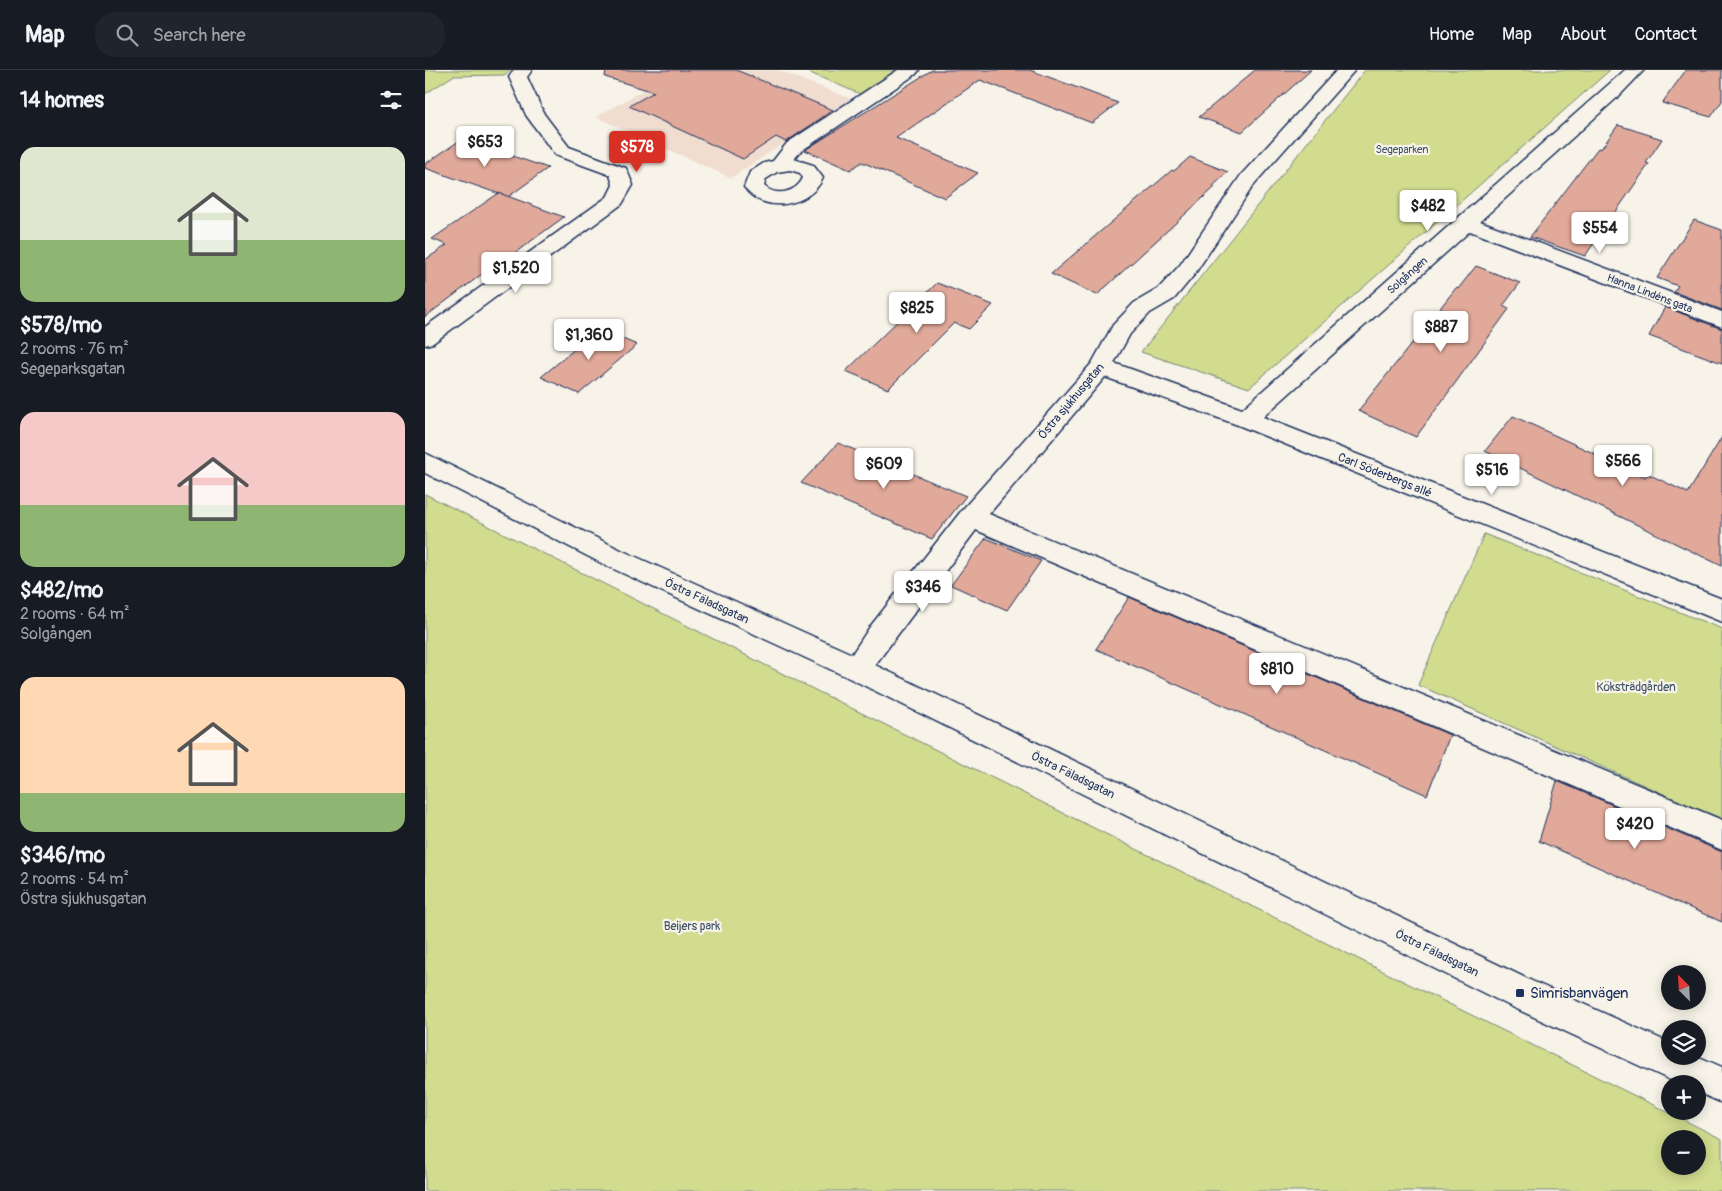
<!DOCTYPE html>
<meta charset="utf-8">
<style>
:root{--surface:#171b24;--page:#20242c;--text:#f1f3f6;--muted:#9ea1a6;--line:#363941;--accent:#d93025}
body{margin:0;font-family:Pangolin,sans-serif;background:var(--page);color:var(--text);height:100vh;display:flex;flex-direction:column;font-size:19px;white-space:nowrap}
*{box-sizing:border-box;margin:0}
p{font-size:16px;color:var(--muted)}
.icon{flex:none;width:28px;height:28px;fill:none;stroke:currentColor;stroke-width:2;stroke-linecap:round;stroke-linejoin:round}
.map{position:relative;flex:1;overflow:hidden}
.panel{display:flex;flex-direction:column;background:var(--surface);width:425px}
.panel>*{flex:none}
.needle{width:32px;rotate:336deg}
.controls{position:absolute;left:1236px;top:895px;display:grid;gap:10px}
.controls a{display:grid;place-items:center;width:45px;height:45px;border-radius:50%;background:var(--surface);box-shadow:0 2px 12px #0003;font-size:25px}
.price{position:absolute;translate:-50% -42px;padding:0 11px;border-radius:5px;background:#fff;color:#222;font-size:16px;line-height:32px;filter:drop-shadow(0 1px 2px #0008)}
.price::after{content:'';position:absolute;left:50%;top:30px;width:15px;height:11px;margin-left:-8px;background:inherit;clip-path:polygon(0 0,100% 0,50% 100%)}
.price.active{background:var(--accent);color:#fff}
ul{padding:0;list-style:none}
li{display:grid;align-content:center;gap:10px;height:265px;padding:0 20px}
li span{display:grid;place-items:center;height:155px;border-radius:15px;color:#555}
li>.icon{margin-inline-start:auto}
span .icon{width:90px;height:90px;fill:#fffc;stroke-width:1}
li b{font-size:21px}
h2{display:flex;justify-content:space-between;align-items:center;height:60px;padding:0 20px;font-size:21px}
header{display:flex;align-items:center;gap:30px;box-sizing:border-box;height:70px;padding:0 25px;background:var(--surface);border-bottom:1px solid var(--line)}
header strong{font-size:24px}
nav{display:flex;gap:28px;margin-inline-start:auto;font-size:18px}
.search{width:350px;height:45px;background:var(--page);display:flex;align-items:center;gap:12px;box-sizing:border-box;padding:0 18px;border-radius:20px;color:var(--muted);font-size:19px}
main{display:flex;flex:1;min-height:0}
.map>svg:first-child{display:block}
.built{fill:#f0ddd0}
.green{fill:#d1dc8f;stroke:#768676;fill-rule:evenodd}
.building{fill:#e1a999;stroke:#1b2f5e}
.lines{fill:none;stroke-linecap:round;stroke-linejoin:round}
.minor-casing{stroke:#1b2f5e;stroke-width:3}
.minor{fill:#f7f3e8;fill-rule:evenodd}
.poi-dot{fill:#1b2f5e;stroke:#f7f3e8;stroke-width:2}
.labels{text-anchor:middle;stroke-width:4.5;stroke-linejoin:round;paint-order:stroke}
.far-park-label{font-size:11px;fill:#3f5268;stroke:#f7f3e8}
.far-street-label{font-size:11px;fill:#1b2f5e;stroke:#f7f3e8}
.street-label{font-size:12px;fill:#1b2f5e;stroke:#f7f3e8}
.park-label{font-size:12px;fill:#3f5268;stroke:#f7f3e8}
.near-poi-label{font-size:15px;fill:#1b2f5e;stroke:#f7f3e8;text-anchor:start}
</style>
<header>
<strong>Map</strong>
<div class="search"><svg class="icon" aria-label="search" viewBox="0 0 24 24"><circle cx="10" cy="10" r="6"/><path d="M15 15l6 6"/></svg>Search here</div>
<nav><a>Home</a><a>Map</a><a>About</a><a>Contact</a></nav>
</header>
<main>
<section class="panel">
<h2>14 homes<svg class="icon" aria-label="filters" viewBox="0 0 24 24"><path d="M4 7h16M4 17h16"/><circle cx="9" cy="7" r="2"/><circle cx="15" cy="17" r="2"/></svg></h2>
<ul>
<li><span style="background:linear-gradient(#dfe7d0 60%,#8fb573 0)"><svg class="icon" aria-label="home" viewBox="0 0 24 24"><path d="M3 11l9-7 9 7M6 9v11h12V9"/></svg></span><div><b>$578/mo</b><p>2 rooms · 76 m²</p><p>Segeparksgatan</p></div></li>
<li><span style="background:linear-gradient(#f6c9c9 60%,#8fb573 0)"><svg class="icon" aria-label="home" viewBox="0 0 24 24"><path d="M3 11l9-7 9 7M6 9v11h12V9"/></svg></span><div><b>$482/mo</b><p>2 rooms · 64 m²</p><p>Solgången</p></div></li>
<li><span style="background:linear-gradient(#ffd9b3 75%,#8fb573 0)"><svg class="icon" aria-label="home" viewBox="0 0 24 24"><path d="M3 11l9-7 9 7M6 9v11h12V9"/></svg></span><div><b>$346/mo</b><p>2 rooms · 54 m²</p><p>Östra sjukhusgatan</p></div></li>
</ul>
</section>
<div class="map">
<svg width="1297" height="1121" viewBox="0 0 1297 1121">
<rect width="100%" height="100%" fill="#f7f3e8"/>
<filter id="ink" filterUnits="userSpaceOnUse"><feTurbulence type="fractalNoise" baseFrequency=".02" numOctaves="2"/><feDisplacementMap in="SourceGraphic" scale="10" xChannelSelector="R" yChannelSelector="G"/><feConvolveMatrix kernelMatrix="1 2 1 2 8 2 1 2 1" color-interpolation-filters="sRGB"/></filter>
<g filter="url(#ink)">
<polygon class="built" points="254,0 353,0 426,29 306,108 171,47"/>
<g class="green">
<polygon points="0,0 87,0 79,5 28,6 0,24"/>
<polygon points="378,0 472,0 435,24"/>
<polygon points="940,0 1185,0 824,318 716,282"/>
<path d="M0 424 394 622 1297 1069V1121H0ZM1245 1069H1272V1096H1245Z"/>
<polygon points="1059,464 1297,559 1297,750 993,615"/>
</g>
<g class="building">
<polygon points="181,0 311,0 408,40 361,72 351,67 318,89 204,36 229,22 180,7"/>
<polygon points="507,0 605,0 693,33 667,53 555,10 471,68 553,103 520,128 437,92 425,100 380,80"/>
<polygon points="830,0 886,0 817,62 774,47"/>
<polygon points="1261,0 1297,0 1297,31 1286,47 1237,33"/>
<polygon points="1193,55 1237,69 1221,93 1224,94 1160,186 1105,167 1173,78 1176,79"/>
<polygon points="37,69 123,98 83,127 0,98 0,94"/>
<polygon points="765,87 803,102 788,116 790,117 672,225 626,204 747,100 749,101"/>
<polygon points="74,123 139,147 72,196 69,195 0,247 0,190 22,175 7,169"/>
<polygon points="1269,150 1297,160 1297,240 1249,222 1253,216 1232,208"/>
<polygon points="1051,196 1095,213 1078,236 1084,239 991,367 933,341 1031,218 1033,219"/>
<polygon points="512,213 568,235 544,259 529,253 463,319 421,301"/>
<polygon points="1240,237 1297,259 1297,293 1224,266"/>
<polygon points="174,259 212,275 154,324 116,307"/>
<polygon points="1088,346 1220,407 1223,404 1263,423 1297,367 1297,496 1060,381"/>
<polygon points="413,373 541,426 507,469 376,413"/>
<polygon points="561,468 616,491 582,540 526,515"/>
<polygon points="704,527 1025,665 1002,725 671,579"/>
<polygon points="1132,711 1297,782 1297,852 1114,771"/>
</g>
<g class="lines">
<g class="minor-casing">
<g id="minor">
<polygon points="89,0 107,0 102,7 119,44 144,77 201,98 208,115 197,134 8,273 0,275 0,257 182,127 188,115 185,105 130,85 101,45 84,7"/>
<path d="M473 0H494L491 4 376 81 369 89 388 95 398 108C385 137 338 145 319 117L325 102 339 93 348 91 362 73ZM365 100 375 103 378 108C371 123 351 127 339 116L341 109 352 102Z"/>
<polygon points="912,0 930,0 830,113 769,205 749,229 725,243 705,264 689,293 817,339 1200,0 1219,0 1195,25 1055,151 1297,242 1297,257 1045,161 838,347 1297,529 1297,552 813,355 680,307 564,444 1297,750 1297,780 551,460 450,595 1107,911 1245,973 1245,986 1272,986 1297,997 1297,1033 1272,1022 1272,1014 1254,1014 1083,935 422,607 180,495 0,403 0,383 198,481 427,584 444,558 537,440 667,293 688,255 709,233 733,219 755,195 816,105"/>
</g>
</g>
<use href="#minor" class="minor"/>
</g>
</g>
<rect class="poi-dot" x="1090" y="918" width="10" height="10" rx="2.5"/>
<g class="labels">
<g class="far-park-label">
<text x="977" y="83">Segeparken</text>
</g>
<g class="far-street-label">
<text transform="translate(982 205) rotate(-42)" y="4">Solgången</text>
<text transform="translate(1225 223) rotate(21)" y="4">Hanna Lindéns gata</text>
</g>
<g class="street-label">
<text transform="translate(646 331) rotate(-50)" y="4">Östra sjukhusgatan</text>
<text transform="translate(960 405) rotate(22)" y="4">Carl Söderbergs allé</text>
<text transform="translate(282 531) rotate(25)" y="4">Östra Fäladsgatan</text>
<text transform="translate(648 705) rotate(26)" y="4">Östra Fäladsgatan</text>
<text transform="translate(1012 883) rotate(26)" y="4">Östra Fäladsgatan</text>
</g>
<g class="park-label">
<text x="1211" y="621">Köksträdgården</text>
<text x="267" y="860">Beijers park</text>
</g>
<g class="near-poi-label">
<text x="1105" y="928">Simrisbanvägen</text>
</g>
</g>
</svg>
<div class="controls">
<a><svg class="needle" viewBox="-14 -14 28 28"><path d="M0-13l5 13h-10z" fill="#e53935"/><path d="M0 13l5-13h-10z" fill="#9ea1a6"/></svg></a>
<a><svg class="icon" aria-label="layers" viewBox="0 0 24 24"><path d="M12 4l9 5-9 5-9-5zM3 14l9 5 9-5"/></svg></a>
<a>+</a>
<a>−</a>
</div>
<b class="price" style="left:60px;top:98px">$653</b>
<b class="price active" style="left:212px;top:103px">$578</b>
<b class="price" style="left:1003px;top:162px">$482</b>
<b class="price" style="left:1175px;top:184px">$554</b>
<b class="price" style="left:91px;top:224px">$1,520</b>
<b class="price" style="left:492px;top:264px">$825</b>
<b class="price" style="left:1016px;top:283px">$887</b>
<b class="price" style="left:164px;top:291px">$1,360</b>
<b class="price" style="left:1198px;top:417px">$566</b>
<b class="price" style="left:459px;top:420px">$609</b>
<b class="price" style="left:1067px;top:426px">$516</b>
<b class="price" style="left:498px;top:543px">$346</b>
<b class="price" style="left:852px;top:625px">$810</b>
<b class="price" style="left:1210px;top:780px">$420</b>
</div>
</main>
